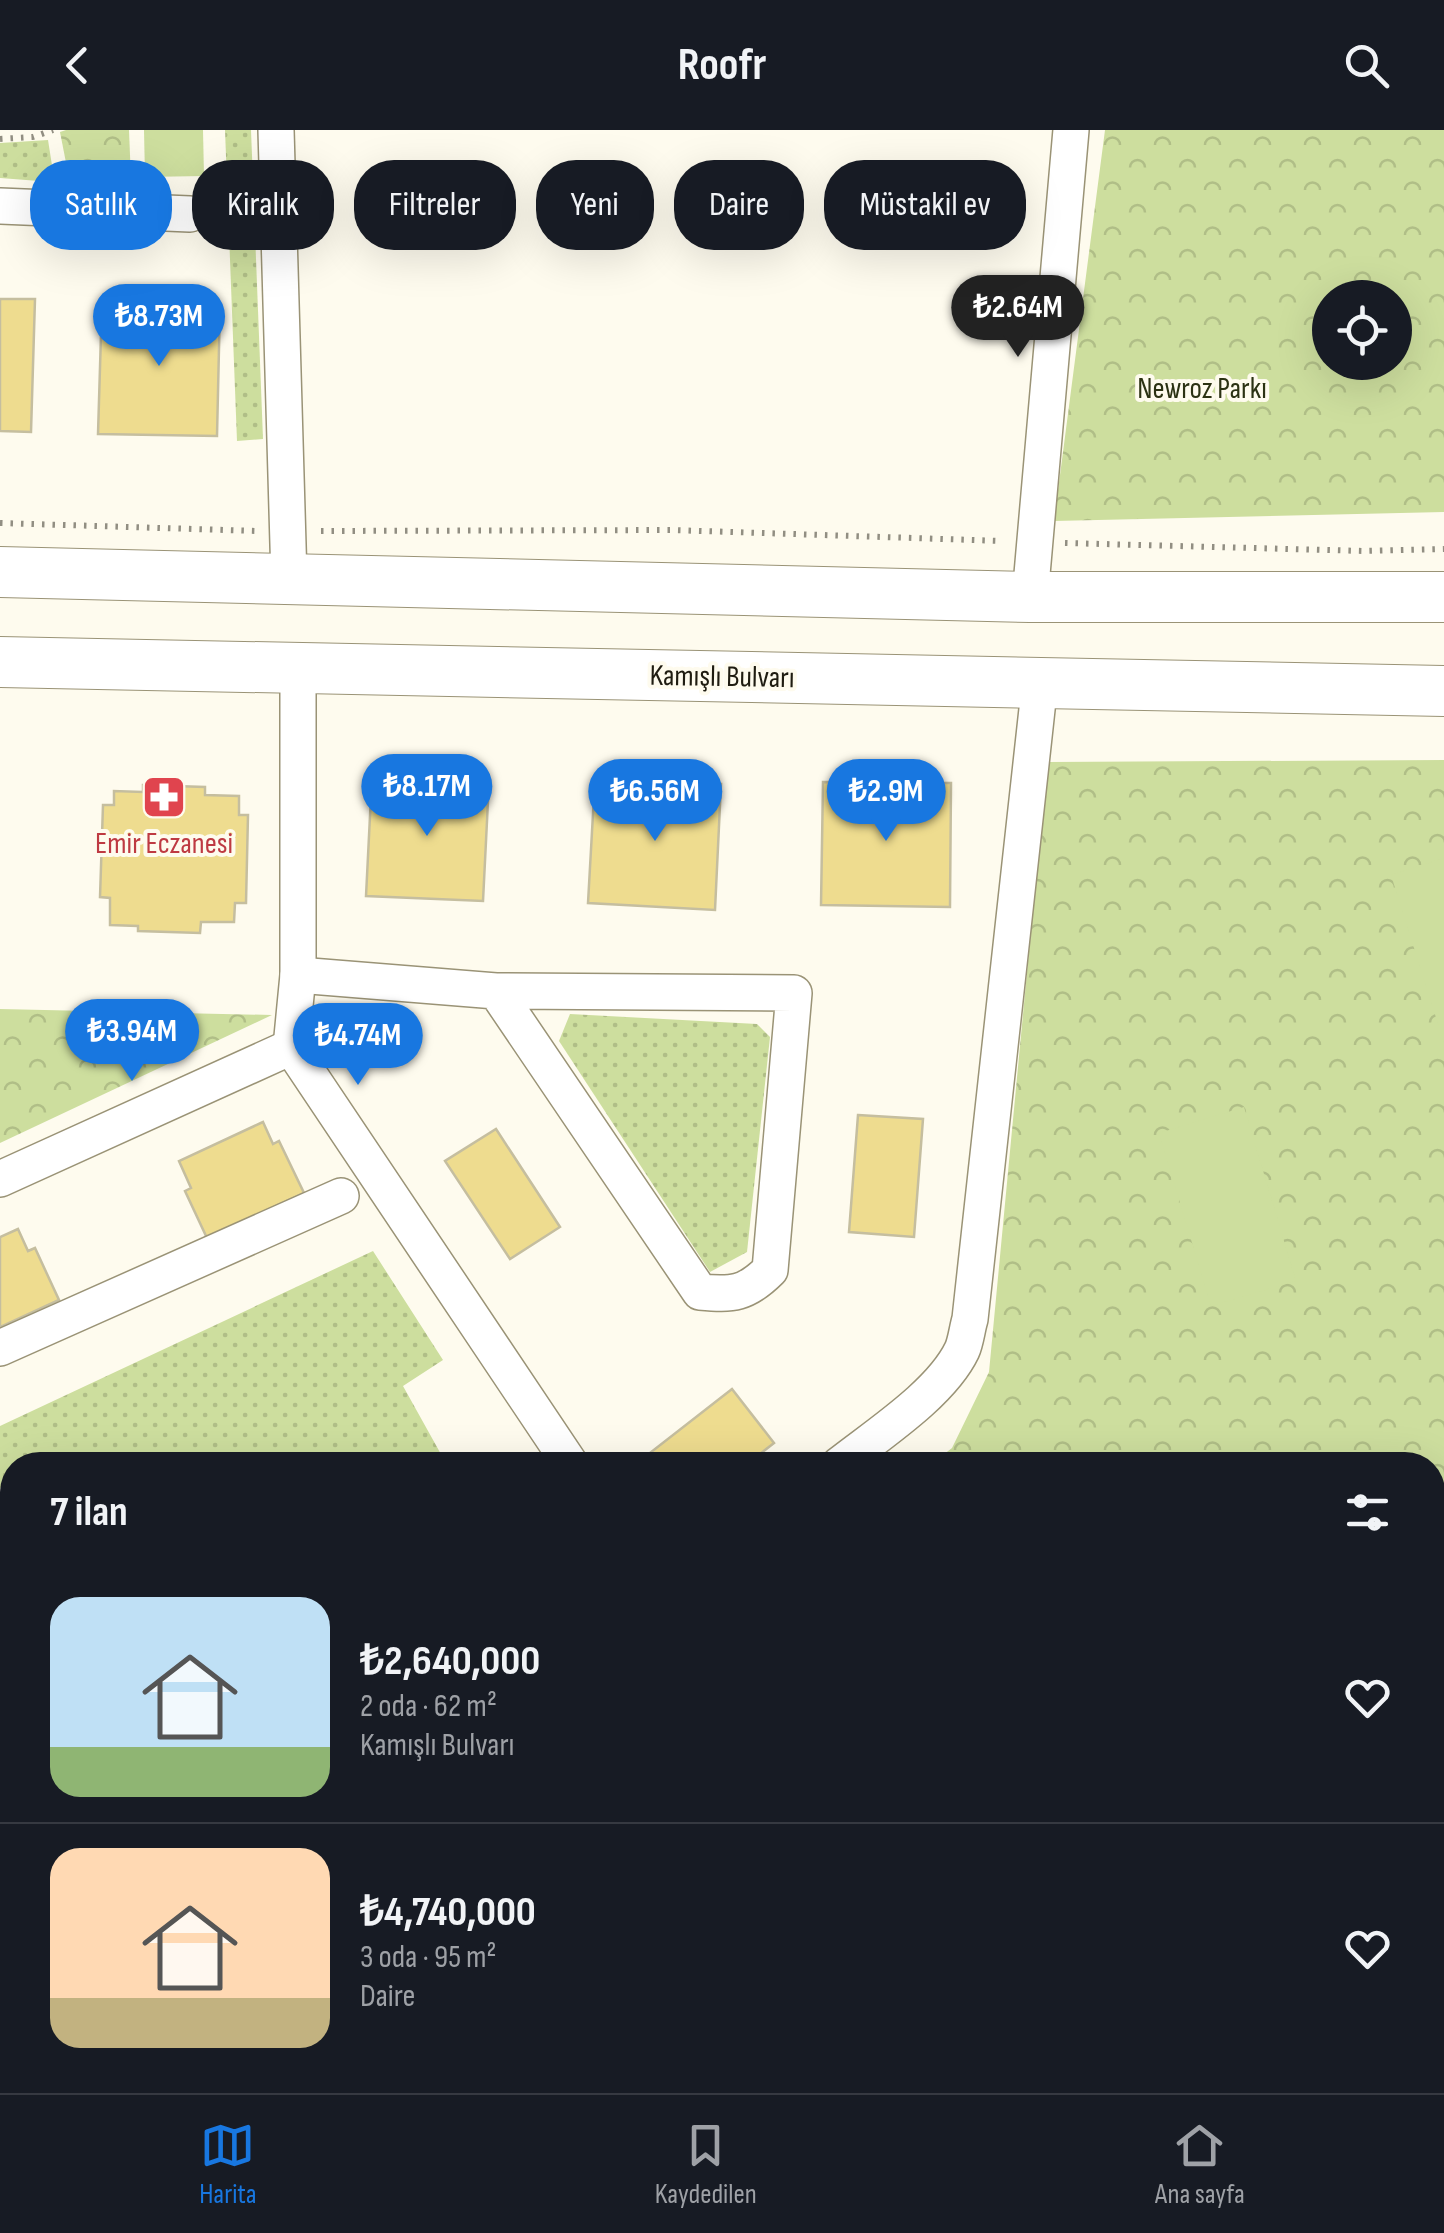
<!DOCTYPE html>
<html lang="tr">
<meta charset="utf-8">
<style>
:root{--surface:#171b24;--page:#20242c;--text:#f1f3f6;--muted:#9ea1a6;--line:#363941;--accent:#1877e0}
body{margin:0;font-family:"Sofia Sans Condensed",sans-serif;background:var(--page);color:var(--text);height:100vh;display:flex;flex-direction:column;font-size:38px;white-space:nowrap}
*{box-sizing:border-box;margin:0}
p{font-size:32px;color:var(--muted)}
.icon{flex:none;width:55px;height:55px;fill:none;stroke:currentColor;stroke-width:2;stroke-linecap:round;stroke-linejoin:round}
.map{position:relative;flex:1;overflow:hidden}
.side{position:absolute;left:0px;top:1322px;width:1445px;height:642px;display:flex;flex-direction:column;background:var(--surface);border-radius:40px 40px 0 0;box-shadow:0 10px 40px #0002}
.side>*{flex:none}
.banner{position:absolute;left:30px;top:30px;width:1385px;height:90px;display:flex;gap:20px}
.buttons{position:absolute;left:1312px;top:150px;display:grid;gap:20px}
.buttons a{display:grid;place-items:center;width:100px;height:100px;border-radius:50%;background:var(--surface);box-shadow:0 10px 40px #0002;font-size:50px}
.price{position:absolute;translate:-50% -85px;padding:0 22px;border-radius:35px;background:var(--accent);color:#fff;font-size:32px;line-height:65px;filter:drop-shadow(0 2px 5px #0008)}
.price::after{content:'';position:absolute;left:50%;top:60px;width:30px;height:22px;margin-left:-15px;background:inherit;clip-path:polygon(0 0,100% 0,50% 100%)}
.price.current{background:#222;color:#fff}
ul{padding:0;list-style:none}
li{display:flex;align-items:center;gap:30px;height:250px;padding:0 50px}
li+li{border-top:2px solid var(--line)}
li span{display:grid;place-items:center;flex:none;width:280px;height:200px;border-radius:30px;color:#555}
li>.icon{margin-inline-start:auto}
span .icon{width:120px;height:120px;fill:#fffc;stroke-width:1}
li b{font-size:42px}
h2{display:flex;justify-content:space-between;align-items:center;height:120px;padding:0 50px;font-size:42px}
.tag{padding:0 35px;border-radius:40px;background:var(--surface);box-shadow:0 10px 40px #0002;font-size:35px;line-height:90px}
.tag.current{background:var(--accent);color:#fff}
header{display:flex;justify-content:space-between;align-items:center;height:130px;padding:0 50px;background:var(--surface);font-size:45px;font-weight:700}
.menu{display:flex;justify-content:space-around;align-items:center;height:140px;border-top:2px solid var(--line);background:var(--surface);font-size:28px;color:var(--muted)}
.menu a{display:grid;justify-items:center;gap:5px}
.menu .current{color:var(--accent)}
.map>svg:first-child{display:block}
.grass{fill:url(#grass-dots)}
.park{fill:url(#park-crowns);fill-rule:evenodd}
.pitch{fill:#cdde9e}
.building{fill:#eedc8f;stroke:#c5be9f;stroke-width:2.5}
.lines{fill:none;stroke-linecap:round;stroke-linejoin:round}
.minor-casing{stroke:#9a9376;stroke-width:38}
.major-casing{stroke:#9a9376;stroke-width:45}
.highway-casing{stroke:#9a9376;stroke-width:52}
.path{stroke:#918e82;stroke-width:6;stroke-dasharray:2.5 8;stroke-linecap:butt}
.minor{stroke:#fff;stroke-width:35}
.major{stroke:#fff;stroke-width:42}
.highway{stroke:#fff;stroke-width:50}
.labels{text-anchor:middle;stroke-width:8;stroke-linejoin:round;paint-order:stroke}
.park-label{font-size:30px;fill:#2b3213;stroke:#fefbee}
.street-label{font-size:30px;fill:#1f1c11;stroke:#fefbee}
.health-label{font-size:30px;fill:#be3a42;stroke:#fefbee}
</style>
<header><svg class="icon" aria-label="back" viewBox="0 0 24 24"><path d="M15 5l-7 7 7 7"/></svg>Roofr<svg class="icon" aria-label="search" viewBox="0 0 24 24"><circle cx="10" cy="10" r="6"/><path d="M15 15l6 6"/></svg></header>
<div class="map">
<svg width="1444" height="1963" viewBox="0 0 1444 1963">
<defs>
<pattern id="grass-dots" width="8" height="8" patternUnits="userSpaceOnUse" patternTransform="scale(2.5)"><rect width="8" height="8" fill="#cdde9e"/><path d="M2 2h.1M6 6h.1" fill="none" stroke="#b0be87" stroke-width="1.8" stroke-linecap="round"/></pattern>
<pattern id="park-crowns" width="20" height="18" patternUnits="userSpaceOnUse" patternTransform="scale(2.5)"><rect width="20" height="18" fill="#cdde9e"/><path d="M2 6a3 3 0 1 1 6 0M12 15a3 3 0 1 1 6 0" fill="none" stroke="#b0be87"/></pattern>
</defs>
<rect width="100%" height="100%" fill="#fefbee"/>
<g class="grass">
<polygon points="225,0 251,0 263,309 237,311"/>
<polygon points="48,10 53,42 52,52 0,48 0,13"/>
<polygon points="570,884 757,894 770,907 747,1122 710,1142 559,911"/>
<polygon points="373,1121 443,1230 403,1256 447,1335 12,1335 12,1376 0,1357 0,1296"/>
</g>
<g class="park">
<polygon points="66,0 129,0 131,50 69,48 60,2"/>
<path d="M1105 0H1444V382L1054 391ZM1330 168H1395V232H1330Z"/>
<polygon points="1444,630 1444,1644 1433,1651 1432,1335 930,1335 952,1318 989,1242 1047,632"/>
<polygon points="0,879 272,885 0,1013"/>
<polygon points="143,1953 143,1952 916,1953 898,1963 131,1963"/>
</g>
<g class="pitch">
<polygon points="144,0 203,0 204,46 145,47"/>
<polygon points="1444,728 1444,913 1391,745"/>
<polygon points="1244,977 1296,1151 1211,1176 1159,1003"/>
</g>
<g class="building">
<polygon points="0,169 35,169 31,302 0,301"/>
<polygon points="102,171 220,174 217,306 98,304"/>
<polygon points="372,646 489,651 483,771 366,766"/>
<polygon points="595,648 721,654 715,780 588,773"/>
<polygon points="823,652 951,653 950,777 821,775"/>
<polygon points="143,655 205,657 205,665 239,666 239,685 248,685 246,773 235,773 234,792 201,792 200,803 138,801 138,796 110,795 110,768 100,767 103,675 114,675 114,661 143,662"/>
<polygon points="858,985 923,989 914,1107 849,1102"/>
<polygon points="263,992 273,1014 279,1011 304,1063 207,1108 185,1061 191,1058 179,1031"/>
<polygon points="496,999 560,1097 510,1129 445,1031"/>
<polygon points="18,1099 28,1121 35,1118 59,1170 0,1197 0,1107"/>
<polygon points="732,1259 774,1313 746,1335 639,1335 637,1333"/>
<polygon points="4,1545 12,1561 12,1676 0,1683 0,1547"/>
</g>
<g class="lines">
<g class="minor-casing">
<g id="minor">
<polyline points="276,0 289,449"/>
<polyline points="0,76 190,84"/>
<polyline points="1030,467 1071,0"/>
<polyline points="298,537 298,845 291,917 571,1335"/>
<path d="M298 845 496 861 794 863 770 1140C746 1164 733 1165 700 1162L496 861"/>
<polyline points="0,1049 291,917"/>
<polyline points="0,1218 341,1066"/>
<path d="M839 1335C877 1305 941 1264 962 1220 966 1211 967 1199 970 1189L1040 552"/>
<polyline points="0,1424 12,1442"/>
<polyline points="0,1886 12,1907"/>
<polyline points="67,1963 80,1952"/>
</g>
</g>
<g class="major-casing">
<g id="major">
<polyline points="1432,1732 1444,1725"/>
<polyline points="1432,1788 1444,1782"/>
<polyline points="1047,1963 1065,1952"/>
<polyline points="1144,1963 1161,1952"/>
</g>
</g>
<g class="highway-casing">
<g id="highway">
<polyline points="0,442 1030,467 1444,467"/>
<polyline points="0,532 1444,561"/>
</g>
</g>
<g class="path">
<polyline points="0,9 33,7 53,0"/>
<polyline points="0,393 258,401"/>
<polyline points="321,401 672,400 1003,411"/>
<polyline points="1065,413 1364,421 1444,419"/>
</g>
<use href="#minor" class="minor"/>
<use href="#major" class="major"/>
<use href="#highway" class="highway"/>
</g>
<defs>
<g id="pharmacy-square" transform="scale(2.25)"><rect x="-9" y="-9" width="18" height="18" rx="4" fill="#e0444e" stroke="#fefbee"/><path d="M-2-6h4v4h4v4h-4v4h-4v-4h-4v-4h4Z" fill="#fff"/></g>
</defs>
<g fill-rule="evenodd">
<use href="#pharmacy-square" x="164" y="667"/>
</g>
<g class="labels">
<g class="park-label">
<text x="1202" y="268">Newroz Parkı</text>
</g>
<g class="street-label">
<text transform="translate(722 546) rotate(1)" y="10">Kamışlı Bulvarı</text>
</g>
<g class="health-label">
<text x="164" y="723">Emir Eczanesi</text>
</g>
</g>
</svg>
<div class="buttons">
<a><svg class="icon" aria-label="locate" viewBox="0 0 24 24"><circle cx="12" cy="12" r="6"/><path d="M12 2v4M12 18v4M2 12h4M18 12h4"/></svg></a>
</div>
<b class="price current" style="left:1018px;top:230px">₺2.64M</b>
<b class="price" style="left:159px;top:239px">₺8.73M</b>
<b class="price" style="left:427px;top:709px">₺8.17M</b>
<b class="price" style="left:655px;top:714px">₺6.56M</b>
<b class="price" style="left:886px;top:714px">₺2.9M</b>
<b class="price" style="left:132px;top:954px">₺3.94M</b>
<b class="price" style="left:358px;top:958px">₺4.74M</b>
<div class="banner">
<a class="tag current">Satılık</a>
<a class="tag">Kiralık</a>
<a class="tag">Filtreler</a>
<a class="tag">Yeni</a>
<a class="tag">Daire</a>
<a class="tag">Müstakil ev</a>
</div>
<section class="side">
<h2>7 ilan<svg class="icon" aria-label="filters" viewBox="0 0 24 24"><path d="M4 7h16M4 17h16"/><circle cx="9" cy="7" r="2"/><circle cx="15" cy="17" r="2"/></svg></h2>
<ul>
<li><span style="background:linear-gradient(#bfe0f5 75%,#8fb573 0)"><svg class="icon" aria-label="home" viewBox="0 0 24 24"><path d="M3 11l9-7 9 7M6 9v11h12V9"/></svg></span><div><b>₺2,640,000</b><p>2 oda · 62 m²</p><p>Kamışlı Bulvarı</p></div><svg class="icon" aria-label="heart" viewBox="0 0 24 24"><path d="M12 20l-8-8c-3-5 5-10 8-4 3-6 11-1 8 4z"/></svg></li>
<li><span style="background:linear-gradient(#ffd9b3 75%,#c2b280 0)"><svg class="icon" aria-label="home" viewBox="0 0 24 24"><path d="M3 11l9-7 9 7M6 9v11h12V9"/></svg></span><div><b>₺4,740,000</b><p>3 oda · 95 m²</p><p>Daire</p></div><svg class="icon" aria-label="heart" viewBox="0 0 24 24"><path d="M12 20l-8-8c-3-5 5-10 8-4 3-6 11-1 8 4z"/></svg></li>
</ul>
</section>
</div>
<nav class="menu">
<a class="current"><svg class="icon" aria-label="map" viewBox="0 0 24 24"><path d="M3 6l6-2 6 2 6-2v14l-6 2-6-2-6 2zM9 4v14M15 6v14"/></svg>Harita</a>
<a><svg class="icon" aria-label="saved" viewBox="0 0 24 24"><path d="M7 4h10v16l-5-4-5 4z"/></svg>Kaydedilen</a>
<a><svg class="icon" aria-label="home" viewBox="0 0 24 24"><path d="M3 11l9-7 9 7M6 9v11h12V9"/></svg>Ana sayfa</a>
</nav>
